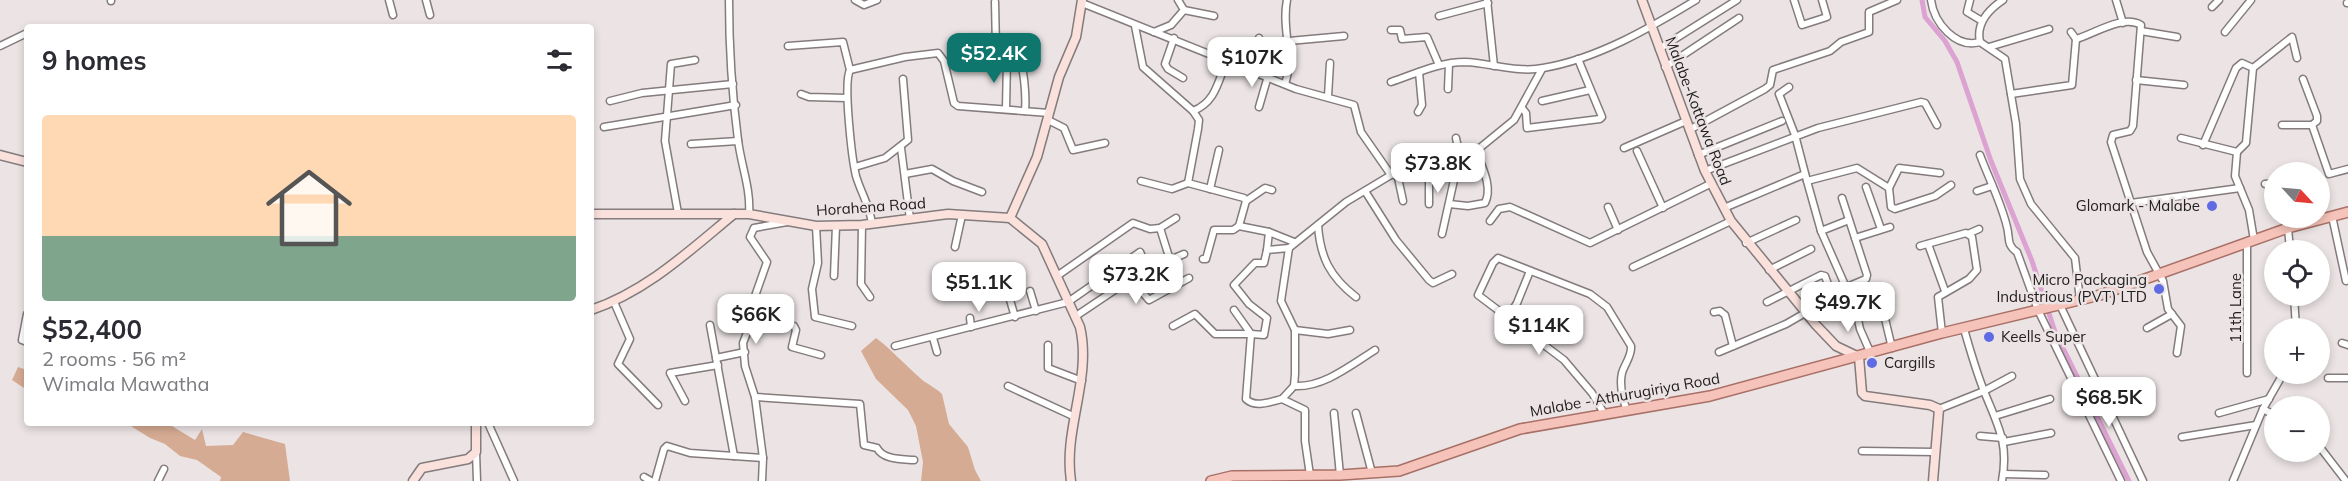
<!DOCTYPE html>
<meta charset="utf-8">
<style>
:root{--surface:#fff;--page:#f7f7f7;--text:#2b2b33;--muted:#7c7c81;--line:#e1e1e2;--accent:#0f766e}
body{margin:0;font-family:Mulish,sans-serif;background:var(--page);color:var(--text);height:100vh;display:flex;flex-direction:column;font-size:22px;white-space:nowrap}
*{box-sizing:border-box;margin:0}
p{font-size:20px;color:var(--muted)}
.icon{flex:none;width:33px;height:33px;fill:none;stroke:currentColor;stroke-width:2;stroke-linecap:round;stroke-linejoin:round}
.map{position:relative;flex:1;overflow:hidden}
.panel{position:absolute;left:24px;top:24px;width:570px;height:402px;display:flex;flex-direction:column;background:var(--surface);border-radius:6px;box-shadow:0 3px 9px #0003}
.panel>*{flex:none}
.needle{width:39px;rotate:116deg}
.tools{position:absolute;left:2264px;top:162px;display:grid;gap:12px}
.tools a{display:grid;place-items:center;width:66px;height:66px;border-radius:50%;background:var(--surface);box-shadow:0 3px 9px #0003;font-size:30px}
.price{position:absolute;translate:-50% -51px;padding:0 14px;border-radius:12px;background:#fff;color:#222;font-size:20px;line-height:39px;filter:drop-shadow(0 2px 3px #0008)}
.price::after{content:'';position:absolute;left:50%;top:36px;width:18px;height:14px;margin-left:-9px;background:inherit;clip-path:polygon(0 0,100% 0,50% 100%)}
.price.active{background:var(--accent);color:#fff}
ul{padding:0;list-style:none}
li{display:grid;align-content:center;gap:12px;height:318px;padding:0 18px}
li+li{border-top:2px solid var(--line)}
li span{display:grid;place-items:center;height:186px;border-radius:6px;color:#555}
li>.icon{margin-inline-start:auto}
span .icon{width:108px;height:108px;fill:#fffc;stroke-width:1}
li b{font-size:26px}
h2{display:flex;justify-content:space-between;align-items:center;height:72px;padding:0 18px;font-size:26px}
.map>svg:first-child{display:block}
.green{fill:#d6ab93}
.lines{fill:none;stroke-linecap:round;stroke-linejoin:round}
.canal{stroke:#dca2d2;stroke-width:5}
.street-casing{stroke:#837b7c;stroke-width:9}
.secondary-casing{stroke:#837b7c;stroke-width:11}
.primary-casing{stroke:#a87066;stroke-width:12}
.street{stroke:#fff;stroke-width:6}
.secondary{stroke:#fae1dc;stroke-width:8}
.primary{stroke:#f5c3ba;stroke-width:9}
.poi-dot{fill:#5f6be3;stroke:#ece4e4;stroke-width:2}
.labels{text-anchor:middle;stroke-width:5;stroke-linejoin:round;paint-order:stroke}
.street-label{font-size:15px;fill:#232020;stroke:#ece4e4}
.poi-label{font-size:15px;fill:#232020;stroke:#ece4e4;text-anchor:end}
</style>
<div class="map">
<svg width="2348" height="481" viewBox="0 0 2348 481">
<rect width="100%" height="100%" fill="#ece4e4"/>
<g class="green">
<path d="M876 338C892 350 904 364 919 377 926 384 935 387 942 394L949 424 968 447 975 470 981 481H921L923 462 916 426 908 410 876 379 861 351Z"/>
<polygon points="18,367 27,370 27,390 12,380"/>
<polygon points="126,423 167,423 195,440 202,429 206,446 233,445 243,432 285,444 290,481 220,481 221,477 197,460 180,456 165,444 150,438"/>
</g>
<g class="lines">
<polyline class="canal" points="1922,0 1925,17 1945,41 1957,62 1991,161 2032,261 2055,332 2129,481"/>
<g class="street-casing">
<g id="street">
<polyline points="389,0 393,15"/>
<polyline points="426,0 430,15"/>
<path d="M729 0C729 47 732 94 738 140 741 165 751 189 749 214"/>
<polyline points="855,0 864,5 877,0"/>
<polyline points="1487,0 1494,66"/>
<polyline points="1794,0 1802,25 1827,17 1822,0"/>
<path d="M1931 0C1934 23 1956 49 1980 42L2005 59 2016 124 2020 179 2031 204 2075 258 2080 300"/>
<polyline points="1970,0 1967,12 1982,21"/>
<polyline points="2116,0 2123,23"/>
<polyline points="111,1 111,0"/>
<path d="M995 2 996 48C1001 50 1010 49 1015 53 1025 61 1026 99 1025 111"/>
<polyline points="1082,3 1296,89 1354,105 1361,132 1391,175"/>
<polyline points="2347,3 2348,3"/>
<polyline points="2212,7 2219,0"/>
<polyline points="1184,10 1214,16"/>
<polyline points="1439,16 1488,3"/>
<polyline points="1135,26 1143,67 1193,111"/>
<polyline points="1391,30 1400,30 1402,39 1427,37 1439,65"/>
<polyline points="2141,31 2177,37"/>
<polyline points="1154,32 1171,25 1184,10 1178,0"/>
<path d="M2071 32 2076 39C2094 34 2123 14 2141 25L2133 126 2130 131 2113 135 2111 142 2147 252 2163 281 2168 309 2181 326 2177 353"/>
<polyline points="2225,32 2251,0"/>
<polyline points="1174,38 1165,64 1168,69 1183,78"/>
<polyline points="1289,41 1344,36"/>
<path d="M1980 42C1976 24 1988 10 2003 0"/>
<polyline points="0,46 27,33"/>
<polyline points="788,46 843,42 850,70"/>
<polyline points="1989,47 2049,29"/>
<polyline points="1659,49 1737,0"/>
<polyline points="1665,67 1739,18"/>
<polyline points="1252,69 1259,38"/>
<polyline points="2303,79 2317,116 2317,121 2312,125 2329,174 2348,169"/>
<polyline points="2136,80 2184,85"/>
<path d="M1391 82C1415 74 1439 62 1465 62 1490 63 1518 73 1543 68 1597 59 1650 28 1696 0"/>
<path d="M1285 84C1295 55 1281 29 1287 0"/>
<polyline points="1789,87 1779,94 1795,135 1807,181"/>
<polyline points="1448,89 1449,64"/>
<polyline points="801,94 809,97 847,98"/>
<polyline points="2011,94 2072,85 2076,39"/>
<polyline points="1328,96 1330,63"/>
<polyline points="610,101 642,93 733,84"/>
<polyline points="1542,101 1590,90"/>
<polyline points="1259,107 1268,76"/>
<polyline points="1522,108 1526,113 1527,128 1600,119 1602,117 1578,59"/>
<polyline points="1006,109 1007,59"/>
<polyline points="1418,112 1422,105 1419,72"/>
<polyline points="1048,120 1064,128 1073,150 1105,143"/>
<polyline points="2282,125 2312,125"/>
<polyline points="604,127 736,105"/>
<polyline points="1689,130 1765,89 1770,85 1773,70 1830,51 1841,42 1869,32 1869,12 1897,0"/>
<polyline points="1456,138 1458,148 1455,159 1457,163"/>
<polyline points="2181,138 2237,152 2246,143 2253,68 2292,37 2297,58"/>
<polyline points="691,144 738,141"/>
<polyline points="2203,145 2236,68 2242,63 2253,68"/>
<polyline points="901,148 910,219"/>
<polyline points="1429,148 1431,169"/>
<polyline points="1624,148 1686,121"/>
<polyline points="1637,151 1663,208"/>
<polyline points="2237,152 2235,176 2249,210 2254,240"/>
<polyline points="1698,155 1782,121"/>
<path d="M1980 155C1989 179 2001 202 2007 227 2010 237 2006 245 2017 252L2038 310 2121 481"/>
<polyline points="855,167 885,158 908,140 903,79"/>
<polyline points="1429,169 1429,204"/>
<polyline points="1705,171 1818,128 1921,102 1925,103 1937,125"/>
<polyline points="1397,173 1403,201"/>
<polyline points="905,174 932,169 953,181 982,192"/>
<polyline points="1141,181 1172,189 1188,183"/>
<polyline points="2265,184 2274,183"/>
<polyline points="1866,187 1881,229"/>
<polyline points="1889,188 1899,168 1940,173"/>
<polyline points="1210,189 1219,150"/>
<polyline points="1365,191 1396,240 1429,280 1433,283 1452,274"/>
<polyline points="1977,191 1992,186"/>
<polyline points="1842,198 1867,275 1866,279 1847,287"/>
<polyline points="1246,201 1265,188 1272,190"/>
<polyline points="2131,203 2240,188"/>
<path d="M1449 204 1468 206 1485 203C1493 187 1482 167 1476 151"/>
<polyline points="1608,207 1618,230"/>
<polyline points="1724,208 1805,174"/>
<polyline points="678,213 665,141 671,64 695,60"/>
<polyline points="2332,216 2346,281"/>
<polyline points="1490,221 1499,209 1510,207 1590,243 1710,184"/>
<path d="M872 224C870 206 861 193 856 176 852 159 843 83 850 70L905 57 938 53 944 61 954 103 958 106 1049 113"/>
<polyline points="862,225 861,284 870,297"/>
<path d="M1318 225C1320 257 1330 277 1356 297"/>
<polyline points="816,226 818,263 812,289 815,317 852,326"/>
<polyline points="1239,226 1269,232 1294,242"/>
<polyline points="1160,228 1176,218"/>
<polyline points="2288,228 2290,250"/>
<polyline points="1821,231 1849,220"/>
<polyline points="1970,233 1979,229"/>
<polyline points="1442,234 1458,162"/>
<polyline points="1855,238 1890,227"/>
<polyline points="1746,243 1796,220"/>
<polyline points="1928,244 1945,291"/>
<polyline points="1920,246 1966,233 1972,237 1977,270 1969,279 1938,297 1942,333"/>
<polyline points="955,247 962,215"/>
<polyline points="1267,250 1269,232"/>
<path d="M1203 259H1206L1214 230H1233L1239 226 1246 201 1244 198 1188 183 1198 129 1199 120 1193 111C1216 102 1218 81 1227 60"/>
<polyline points="1633,267 1731,221"/>
<polyline points="1769,270 1811,249"/>
<polyline points="834,276 836,226"/>
<polyline points="1057,276 1133,223 1150,229 1160,228 1170,260 1184,254"/>
<polyline points="1030,291 1036,311"/>
<polyline points="2294,296 2296,328"/>
<polyline points="1010,300 1015,317"/>
<polyline points="614,302 630,339 618,364 658,405"/>
<polyline points="1767,302 1821,275 1825,276 1830,290"/>
<polyline points="1855,305 1860,329 1871,354"/>
<polyline points="2060,305 2143,481"/>
<polyline points="1234,310 1251,334"/>
<polyline points="1714,312 1720,311 1725,315 1733,346"/>
<polyline points="27,314 22,340 27,342"/>
<polyline points="1076,316 1131,279 1149,300 1189,278"/>
<polyline points="970,318 971,327"/>
<polyline points="1507,319 1517,303 1530,271"/>
<polyline points="752,320 794,326 796,330 792,347 821,355"/>
<polyline points="710,325 734,456"/>
<polyline points="1173,326 1195,314 1215,334 1251,334"/>
<polyline points="2147,328 2172,314"/>
<path d="M1964 329C1970 350 1976 371 1984 391 1998 426 2009 443 2002 481"/>
<polyline points="1295,330 1328,334 1350,330"/>
<polyline points="933,338 937,352"/>
<polyline points="2342,343 2348,345"/>
<polyline points="1048,345 1048,368 1082,381"/>
<polyline points="895,346 1068,302 1140,252 1148,269 1131,279"/>
<polyline points="1892,348 1881,302 1855,305 1852,301 1821,231 1807,181 1857,168 1889,188 1891,207 1895,209 1935,196 1951,185"/>
<polyline points="1719,352 1786,324 1819,305 1835,299"/>
<polyline points="716,358 745,352"/>
<polyline points="2247,373 2247,243"/>
<polyline points="2328,378 2348,378"/>
<polyline points="1008,386 1075,417"/>
<path d="M1294 386C1323 388 1351 365 1375 350"/>
<path d="M755 397 860 404 864 445 877 448C883 460 902 459 914 460"/>
<path d="M1282 399C1270 402 1255 408 1246 399L1251 334 1264 335 1267 318 1249 304 1234 285 1255 263H1264L1267 250 1289 248"/>
<polyline points="685,401 670,373 718,365"/>
<polyline points="2108,408 2132,402"/>
<polyline points="1939,409 1984,391 2012,376"/>
<polyline points="2263,409 2274,415"/>
<polyline points="1334,413 1340,475"/>
<polyline points="1356,413 1372,473"/>
<polyline points="2219,413 2269,399"/>
<path d="M1605 415 1592 393 1564 360 1478 295 1493 263 1498 258 1590 294 1607 307 1631 346C1632 356 1625 363 1622 373 1619 386 1623 400 1627 411"/>
<polyline points="1995,416 2050,399"/>
<polyline points="488,423 514,481"/>
<polyline points="1980,436 2003,438"/>
<polyline points="2182,437 2256,425"/>
<polyline points="2004,442 2051,433"/>
<polyline points="2319,446 2346,481"/>
<polyline points="1862,451 1935,452"/>
<polyline points="476,452 477,481"/>
<polyline points="2004,474 2045,475"/>
<polyline points="1310,475 1305,441 1305,410 1282,399 1294,386 1295,374 1295,330 1281,301 1289,248 1346,202 1391,175 1457,163 1476,151 1514,120 1542,69"/>
<polyline points="644,477 651,481"/>
<polyline points="158,481 164,469"/>
<polyline points="655,481 664,449 667,446 690,453 763,458"/>
<polyline points="762,481 763,458 755,397 745,366 743,343 752,320 754,299 767,262 750,237 754,228 787,222"/>
<polyline points="2233,481 2263,409 2283,374"/>
</g>
</g>
<g class="secondary-casing">
<g id="secondary">
<polyline points="1642,0 1705,171 1731,221 1816,325 1836,346 1859,357 1862,393 1865,396 1930,405 1939,409 1933,481"/>
<polyline points="0,155 27,162"/>
<polyline points="591,214 749,214 816,226 862,225 948,214 1010,218"/>
<path d="M591 310C647 291 689 251 734 214"/>
<polyline points="413,481 422,468 468,459 476,452 476,423"/>
<path d="M1071 481C1063 429 1092 379 1080 327L1042 244 1010 218 1037 157 1059 77 1076 37 1082 0"/>
</g>
</g>
<g class="primary-casing">
<polyline id="primary" points="1211,481 1232,476 1340,475 1399,471 1520,429 1710,396 1942,333 2100,295 2288,228 2348,212"/>
</g>
<use href="#street" class="street"/>
<use href="#secondary" class="secondary"/>
<use href="#primary" class="primary"/>
</g>
<g class="poi-dot">
<circle cx="2212" cy="206" r="6"/>
<circle cx="2159" cy="289" r="6"/>
<circle cx="1989" cy="337" r="6"/>
<circle cx="1872" cy="363" r="6"/>
</g>
<g class="labels">
<g class="street-label">
<text transform="translate(1698 111) rotate(69)" y="5">Malabe-Kottawa Road</text>
<text transform="translate(871 207) rotate(-4)" y="5">Horahena Road</text>
<text transform="translate(2236 308) rotate(-90)" y="5">11th Lane</text>
<text transform="translate(1625 395) rotate(-10)" y="5">Malabe - Athurugiriya Road</text>
</g>
<g class="poi-label">
<text x="2200" y="211">Glomark - Malabe</text>
<text x="2147" y="285">Micro Packaging<tspan x="2147" dy="17">Industrious (PVT) LTD</tspan></text>
<text x="2001" y="342" text-anchor="start">Keells Super</text>
<text x="1884" y="368" text-anchor="start">Cargills</text>
</g>
</g>
</svg>
<div class="tools">
<a><svg class="needle" viewBox="-14 -14 28 28"><path d="M0-13l5 13h-10z" fill="#e53935"/><path d="M0 13l5-13h-10z" fill="#7c7c81"/></svg></a>
<a><svg class="icon" aria-label="locate" viewBox="0 0 24 24"><circle cx="12" cy="12" r="6"/><path d="M12 2v4M12 18v4M2 12h4M18 12h4"/></svg></a>
<a>+</a>
<a>−</a>
</div>
<b class="price active" style="left:994px;top:84px">$52.4K</b>
<b class="price" style="left:1252px;top:88px">$107K</b>
<b class="price" style="left:1438px;top:194px">$73.8K</b>
<b class="price" style="left:1136px;top:305px">$73.2K</b>
<b class="price" style="left:979px;top:313px">$51.1K</b>
<b class="price" style="left:1848px;top:333px">$49.7K</b>
<b class="price" style="left:756px;top:345px">$66K</b>
<b class="price" style="left:1539px;top:356px">$114K</b>
<b class="price" style="left:2109px;top:428px">$68.5K</b>
<section class="panel">
<h2>9 homes<svg class="icon" aria-label="filters" viewBox="0 0 24 24"><path d="M4 7h16M4 17h16"/><circle cx="9" cy="7" r="2"/><circle cx="15" cy="17" r="2"/></svg></h2>
<ul>
<li><span style="background:linear-gradient(#ffd9b3 65%,#7fa58c 0)"><svg class="icon" aria-label="home" viewBox="0 0 24 24"><path d="M3 11l9-7 9 7M6 9v11h12V9"/></svg></span><div><b>$52,400</b><p>2 rooms · 56 m²</p><p>Wimala Mawatha</p></div></li>
</ul>
</section>
</div>
